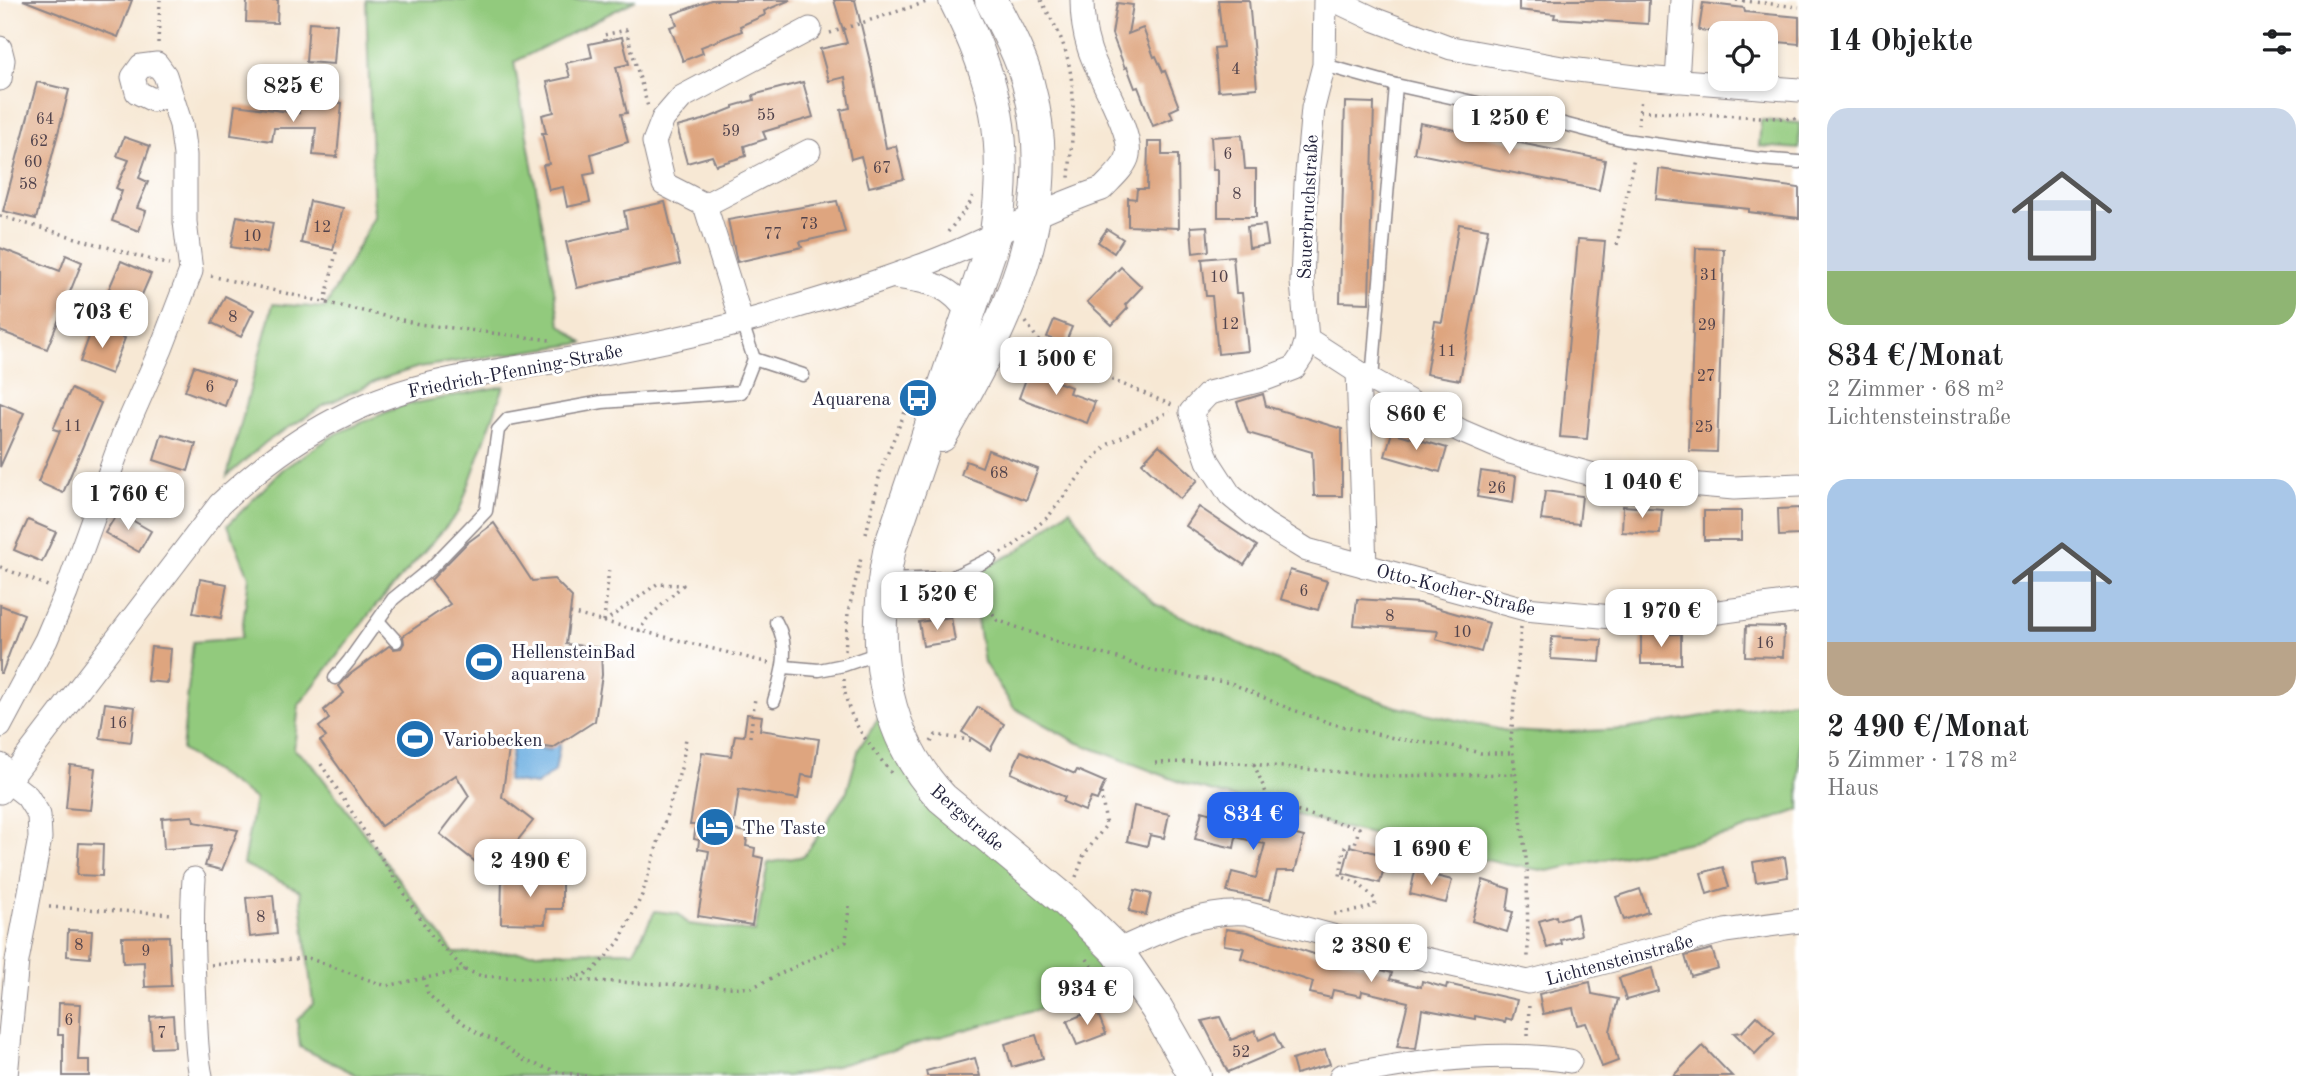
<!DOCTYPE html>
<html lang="de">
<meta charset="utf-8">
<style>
:root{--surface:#fff;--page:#f6f6f6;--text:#202124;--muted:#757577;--accent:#2563eb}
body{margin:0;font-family:"Old Standard TT",serif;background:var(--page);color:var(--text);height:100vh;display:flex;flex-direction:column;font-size:26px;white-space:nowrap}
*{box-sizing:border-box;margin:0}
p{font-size:23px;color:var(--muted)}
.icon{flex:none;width:38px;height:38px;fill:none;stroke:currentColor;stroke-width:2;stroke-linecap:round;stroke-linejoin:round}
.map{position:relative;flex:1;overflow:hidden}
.sheet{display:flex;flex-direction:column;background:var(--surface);width:525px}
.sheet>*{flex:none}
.fabs{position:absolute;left:1708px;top:21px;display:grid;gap:14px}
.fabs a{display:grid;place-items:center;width:70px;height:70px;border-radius:14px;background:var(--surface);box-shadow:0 4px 10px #0003;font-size:35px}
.price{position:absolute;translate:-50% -60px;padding:0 16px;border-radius:14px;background:#fff;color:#222;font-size:23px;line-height:46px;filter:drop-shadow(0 2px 4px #0008)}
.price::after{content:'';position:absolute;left:50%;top:42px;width:21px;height:16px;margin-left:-10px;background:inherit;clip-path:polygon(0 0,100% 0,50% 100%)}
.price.selected{background:var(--accent);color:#fff}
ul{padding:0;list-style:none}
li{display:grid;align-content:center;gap:14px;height:371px;padding:0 28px}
li span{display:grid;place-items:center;height:217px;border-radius:21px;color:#555}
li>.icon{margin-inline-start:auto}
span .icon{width:126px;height:126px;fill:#fffc;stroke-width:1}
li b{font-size:30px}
h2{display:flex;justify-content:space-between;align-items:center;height:84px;padding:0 28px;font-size:30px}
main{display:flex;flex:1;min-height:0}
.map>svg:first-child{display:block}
.green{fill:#92ca7d;stroke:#5a765c;stroke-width:2}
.water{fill:#6caee1;stroke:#47688e;stroke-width:2}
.building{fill:#dea57f}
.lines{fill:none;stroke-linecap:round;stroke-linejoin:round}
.lane-casing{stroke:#8c8588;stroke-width:15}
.street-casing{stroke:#8c8588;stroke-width:25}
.secondary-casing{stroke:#8c8588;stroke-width:34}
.path{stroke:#8c8588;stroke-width:3.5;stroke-dasharray:2 5;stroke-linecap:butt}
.lane{stroke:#fff;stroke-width:12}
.street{stroke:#fff;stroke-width:23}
.secondary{stroke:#fff;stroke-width:32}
.labels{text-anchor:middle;stroke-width:6;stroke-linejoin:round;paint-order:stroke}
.number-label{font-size:16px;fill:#51434c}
.street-label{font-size:19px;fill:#22223b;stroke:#fff}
.poi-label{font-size:19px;fill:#22223b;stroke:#fff;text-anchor:start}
</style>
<main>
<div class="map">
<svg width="1799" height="1076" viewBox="0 0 1799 1076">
<rect width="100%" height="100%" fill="#fff"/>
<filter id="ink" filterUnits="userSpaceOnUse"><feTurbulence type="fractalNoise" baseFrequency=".0143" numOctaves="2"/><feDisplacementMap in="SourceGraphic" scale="14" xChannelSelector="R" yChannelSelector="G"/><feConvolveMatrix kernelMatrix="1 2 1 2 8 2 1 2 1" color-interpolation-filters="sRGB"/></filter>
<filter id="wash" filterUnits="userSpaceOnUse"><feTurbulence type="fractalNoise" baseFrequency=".00686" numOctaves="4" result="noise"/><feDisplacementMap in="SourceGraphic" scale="28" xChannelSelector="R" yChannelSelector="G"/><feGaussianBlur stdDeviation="1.57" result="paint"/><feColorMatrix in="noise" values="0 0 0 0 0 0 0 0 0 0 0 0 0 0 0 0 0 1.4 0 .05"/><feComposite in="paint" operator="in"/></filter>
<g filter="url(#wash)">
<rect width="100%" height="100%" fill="#f7e8d4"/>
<g class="green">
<polygon points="366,0 636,0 514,62 560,324 583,343 419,367 381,379 325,405 266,442 227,476 273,304 325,308 374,217"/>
<polygon points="1761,120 1799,123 1799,149 1759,146"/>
<polygon points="504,386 459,512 375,607 299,705 294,749 312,764 454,953 634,951 655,911 678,914 688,924 755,932 768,863 804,856 847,791 859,748 889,703 907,753 1140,981 814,1072 787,1076 359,1076 300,1047 297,1020 313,1004 300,891 243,864 255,799 182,750 193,642 241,638 249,577 228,525 283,469 337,433 401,406"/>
<polygon points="1070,509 1098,551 1155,604 1306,674 1397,707 1507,731 1548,733 1626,729 1799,700 1799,810 1731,834 1547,871 1504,864 1336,826 1188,785 1076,742 1014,708 984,663 971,582 975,573 1018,551"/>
</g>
<polygon class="water" points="554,732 562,733 555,771 536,785 507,781 513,744 550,750"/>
<g id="blocks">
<g class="building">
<polygon points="23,0 132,0 118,37"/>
<polygon points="247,0 278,0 277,23 246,22"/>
<polygon points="711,0 790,0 764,11 765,15 740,26 742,31 701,47 703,53 683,61 670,27 677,25 673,14"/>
<polygon points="834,0 855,0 872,70 886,148 896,146 904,179 869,187 861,156 851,159 841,110 850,108 845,77 829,81 820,49 847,43"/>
<polygon points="1218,0 1249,0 1257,88 1218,91 1214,48 1223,47"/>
<polygon points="1519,0 1649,0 1648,24 1554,18 1555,14 1519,10"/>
<polygon points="1117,3 1133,5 1128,34 1143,28 1154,57 1156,56 1163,72 1165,71 1179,107 1170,111 1173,118 1153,126 1138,87 1135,88 1127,67 1125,68 1112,34"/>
<polygon points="1703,3 1744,8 1745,12 1799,17 1799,44 1766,41 1766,33 1723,33 1699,30"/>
<polygon points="309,22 337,24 334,64 306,62"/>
<polygon points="622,37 629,64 616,67 627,113 621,114 628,142 591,154 595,173 584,175 590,202 567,207 563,187 549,190 543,165 549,164 542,133 546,133 542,115 554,112 547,82 570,77 566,63 592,57 589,44"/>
<polygon points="37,82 69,90 36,219 3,211"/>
<polygon points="803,82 813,117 763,132 766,139 744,146 746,156 716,165 712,156 687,163 677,127 703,120 733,108 733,106 754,100 753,95"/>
<polygon points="299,101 342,103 337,157 313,155 316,128 274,128 272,141 231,135 235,105 299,113"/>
<polygon points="1345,102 1374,103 1369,303 1340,302"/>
<polygon points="1420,123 1605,160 1599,190 1414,153"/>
<polygon points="1242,135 1245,169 1256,169 1256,217 1218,217 1218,170 1213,170 1211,137"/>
<polygon points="124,137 150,146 139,178 148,182 137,208 146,211 139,231 112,221 122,191 116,188 129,160 117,156"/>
<polygon points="1148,142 1162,142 1162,155 1178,155 1179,228 1128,226 1128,198 1136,199 1137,189 1147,189"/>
<polygon points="1659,169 1799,188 1799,218 1749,212 1749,209 1656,199"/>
<polygon points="310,201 343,208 333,250 301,243"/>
<polygon points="837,201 845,232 800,242 802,247 737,262 728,220"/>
<polygon points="665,202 680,264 577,288 566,242 627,228 624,211"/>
<polygon points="237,216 273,223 267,253 231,247"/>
<polygon points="1459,224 1488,229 1460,380 1426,374 1435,321 1442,322"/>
<polygon points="1265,225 1268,245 1249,248 1247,227"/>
<polygon points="1207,226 1209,251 1193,253 1191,227"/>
<polygon points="1107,229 1123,239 1114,253 1098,242"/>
<polygon points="1578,239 1605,241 1587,439 1560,437"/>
<polygon points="0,248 60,271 66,255 82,262 47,349 0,331"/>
<polygon points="1696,248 1724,249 1717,452 1689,451"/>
<polygon points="1233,256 1236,293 1242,293 1248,351 1218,354 1212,296 1206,296 1202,259"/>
<polygon points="121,261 151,274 135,311 105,298"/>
<polygon points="1121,267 1142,287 1125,305 1128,308 1112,325 1087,302"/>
<polygon points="225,296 254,310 241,337 212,323"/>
<polygon points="1054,320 1072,327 1065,344 1047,337"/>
<polygon points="93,326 125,338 111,374 80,362"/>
<polygon points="194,366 234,380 225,406 185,391"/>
<polygon points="1029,371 1071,387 1069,393 1095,402 1087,423 1019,398"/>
<polygon points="71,389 101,403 63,493 38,482 60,431 53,429"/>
<polygon points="1263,394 1266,406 1342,429 1342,496 1314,496 1312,452 1248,433 1237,402"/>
<polygon points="0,403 24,413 0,467"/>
<polygon points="1392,432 1447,448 1440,472 1385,456"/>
<polygon points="162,434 196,444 188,471 154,460"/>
<polygon points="1159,445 1198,480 1180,499 1142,463"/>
<polygon points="988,450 1038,469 1026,500 961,475 966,461 982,467"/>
<polygon points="1481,471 1516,476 1513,503 1477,497"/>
<polygon points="1545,491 1582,496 1579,524 1541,520"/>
<polygon points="1623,506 1662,509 1660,534 1622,532"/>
<polygon points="1199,507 1257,546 1244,565 1186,526"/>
<polygon points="1799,508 1799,535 1779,536 1778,509"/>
<rect x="1704" y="511" width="37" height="29"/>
<polygon points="118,512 151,531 139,552 105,533"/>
<polygon points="28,520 56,532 42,562 14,550"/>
<polygon points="494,523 532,581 554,579 572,597 566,644 601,648 602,675 595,721 553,748 510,743 502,797 533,821 491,874 440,834 469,796 456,775 381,826 320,741 326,737 319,727 329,719 324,710 344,693 339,686 349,675 389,646 394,649 401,648 404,643 403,636 450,604 431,580 467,543"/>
<polygon points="1290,570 1327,581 1318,610 1281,599"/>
<polygon points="200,579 227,584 221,618 193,613"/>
<polygon points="949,590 952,606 937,608 934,593"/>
<polygon points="1357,599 1419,603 1489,623 1481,652 1436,639 1438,631 1354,625"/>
<polygon points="0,605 24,614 2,673 0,673"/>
<polygon points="951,617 955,641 923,646 919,622"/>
<polygon points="1746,626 1784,627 1783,657 1745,656"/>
<rect x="1641" y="634" width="40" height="30"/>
<polygon points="1552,637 1602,640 1600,662 1551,659"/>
<polygon points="151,647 171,649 168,683 147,681"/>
<polygon points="105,703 135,707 131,742 100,738"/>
<polygon points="978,707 1004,724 990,750 962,732"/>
<polygon points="747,714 762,716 760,730 819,739 813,777 802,775 798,799 739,789 733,830 748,832 746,846 755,848 754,856 763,858 752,925 698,916 709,851 698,849 699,840 694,839 696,825 690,825 702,752 731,756 735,735 744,736"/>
<polygon points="1021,751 1075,774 1077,770 1105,782 1097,800 1091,798 1085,811 1063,802 1065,797 1011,773"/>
<polygon points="70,765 95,768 90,810 66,808"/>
<polygon points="1134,806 1169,814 1164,838 1150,835 1147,846 1127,841"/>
<polygon points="1202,811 1268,831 1269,828 1304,837 1295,871 1277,871 1270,900 1227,892 1232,872 1256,878 1265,844 1236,837 1234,848 1195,839"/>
<polygon points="193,816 194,822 238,830 222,870 205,866 211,846 164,849 162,818"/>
<polygon points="79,843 103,844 102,876 77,875"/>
<polygon points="1350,846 1387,856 1380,883 1343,873"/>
<polygon points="1785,857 1788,877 1756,882 1753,862"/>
<polygon points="1723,867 1729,887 1707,894 1701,873"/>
<polygon points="1415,871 1452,880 1446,903 1410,894"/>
<polygon points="502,876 562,878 562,909 546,909 545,924 501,923"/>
<polygon points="1483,880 1510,889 1507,910 1513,912 1507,932 1472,921"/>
<polygon points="1640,889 1648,912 1624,920 1616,897"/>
<polygon points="1135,890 1151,894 1146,915 1129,911"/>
<polygon points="273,895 277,934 250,937 246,898"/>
<polygon points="1577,914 1581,935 1561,940 1562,944 1547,948 1539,921 1556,916 1557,920"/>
<polygon points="1226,929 1247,932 1320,956 1321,954 1392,973 1390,979 1421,987 1422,981 1446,988 1447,984 1517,1000 1512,1020 1506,1018 1505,1022 1475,1016 1475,1019 1422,1009 1416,1049 1397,1047 1408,1002 1362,991 1361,996 1333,990 1331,998 1310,993 1313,982 1241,958 1244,948 1224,945"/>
<polygon points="68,930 92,931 90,958 67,956"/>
<polygon points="169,936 171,986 145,987 144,962 123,963 122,937"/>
<polygon points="1712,949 1718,968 1691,976 1685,956"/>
<polygon points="1652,968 1658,991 1626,1000 1619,978"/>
<polygon points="1590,982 1592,994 1618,999 1610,1031 1618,1061 1602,1067 1586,1023 1577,1025 1573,1008 1543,1014 1539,994"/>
<polygon points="59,1003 81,1004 78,1060 89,1060 89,1076 63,1076 63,1035 58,1035"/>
<polygon points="1096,1009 1106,1034 1077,1045 1067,1021"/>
<polygon points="173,1015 175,1047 152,1048 150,1017"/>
<polygon points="1757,1016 1775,1033 1755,1054 1734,1033 1742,1032"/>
<polygon points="1220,1017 1231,1040 1255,1030 1259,1040 1274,1033 1282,1049 1228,1072 1202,1021"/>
<polygon points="1036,1035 1043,1058 1012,1067 1005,1044"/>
<polygon points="1703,1046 1732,1076 1673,1076"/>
<polygon points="1325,1050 1330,1064 1296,1074 1292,1060"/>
<polygon points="975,1058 980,1076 927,1076 926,1071"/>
</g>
</g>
</g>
<g filter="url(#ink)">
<use href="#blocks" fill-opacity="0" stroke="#8c8588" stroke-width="2"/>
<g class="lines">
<g class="lane-casing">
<g id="lane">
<polyline points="1324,65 1396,85 1518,112 1625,140 1759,159 1799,162"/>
<polyline points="754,359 803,375"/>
<polyline points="1372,380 1396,85"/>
<polyline points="887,580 951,578 990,559"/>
<polyline points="379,622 396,641"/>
<polyline points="785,667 819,670 844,665 879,653"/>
<polyline points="335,678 349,661 393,599 431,568 486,511 498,430 508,419 602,402 741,392 754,359 742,323"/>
<path d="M774 701C782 674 791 648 776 622"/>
</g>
</g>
<g class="street-casing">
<g id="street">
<polyline points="1325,0 1324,65 1313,108 1306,184 1302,282 1307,339 1358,372 1461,431 1510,452 1598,476 1734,488 1799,485"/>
<polyline points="1334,0 1376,20 1451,48 1562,68 1643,78 1799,90"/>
<polyline points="0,48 3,60 0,79"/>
<polyline points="1677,81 1682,0"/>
<polyline points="705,205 809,151"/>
<path d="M895 277C928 282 949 283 969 314"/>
<polyline points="742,323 705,205 664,184 654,142 663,119 682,97 810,29"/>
<polyline points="1307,339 1302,356 1294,368 1265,379 1209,393 1191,412 1208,461 1230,495 1265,524 1307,550 1525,609 1623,618 1711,613 1799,601"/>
<polyline points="1358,372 1365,566"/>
<polyline points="0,726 46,640 66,593 124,433 161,349 191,271 185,222 185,155 181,125 165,75 157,64 141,66 133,77 137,92 153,100 171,95"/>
<polyline points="0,765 9,782 27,796 39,815 40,838 17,961 6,1076"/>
<path d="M0 792 220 504C258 468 300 436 348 413 415 380 491 372 564 360 631 349 700 335 765 316 828 297 891 279 951 254 1001 233 1050 206 1102 189 1110 180 1126 167 1128 155 1133 132 1096 73 1089 48 1084 32 1082 16 1082 0"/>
<path d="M194 879C191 921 193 963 195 1005 196 1029 196 1053 201 1076"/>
<path d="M1117 951C1159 932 1199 910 1246 913L1385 950 1528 982 1725 931 1799 921"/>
<path d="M1341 1076C1412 1061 1497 1049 1570 1061"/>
</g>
</g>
<g class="secondary-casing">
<g id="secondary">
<path d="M955 0C997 83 1009 141 996 233L890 547C871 635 878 730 942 798L1067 902 1117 951 1157 1009 1195 1076"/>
<path d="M941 436C1004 327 1064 213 1028 83 1020 54 1005 27 991 0"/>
</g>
</g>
<g class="path">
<path d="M1041 0C1048 14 1058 29 1063 44 1079 87 1072 133 1069 178"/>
<polyline points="1736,0 1799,7"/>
<polyline points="830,33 930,1"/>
<polyline points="605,41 604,35 626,30 648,107"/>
<polyline points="158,43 160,0"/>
<polyline points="1640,111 1799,119"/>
<polyline points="1638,125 1641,98"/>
<polyline points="0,216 169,265"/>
<polyline points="948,232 969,205 973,195"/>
<polyline points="1617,245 1634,157"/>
<polyline points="211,276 419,324 550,340"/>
<polyline points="325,302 337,248"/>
<polyline points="1026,322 1038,340 1110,379 1172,405"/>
<polyline points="866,534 881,469 916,386"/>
<polyline points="1001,553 1013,546 1048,517 1088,465 1107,445 1170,411"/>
<polyline points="0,567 48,586"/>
<polyline points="974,584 997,620 1072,647 1118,658 1152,671 1231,683 1285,707 1333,724 1398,739 1452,746 1480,753 1513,753"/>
<polyline points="570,613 769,663"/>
<polyline points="604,621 609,568"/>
<polyline points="604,622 657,584 683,585 647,619 639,631"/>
<polyline points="1521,627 1511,739 1527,866 1528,960"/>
<polyline points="845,651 848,613 861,558"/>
<path d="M844 679C844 718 869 743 891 773"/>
<polyline points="750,737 755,698"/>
<polyline points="931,742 936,735 975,741"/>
<polyline points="1155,763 1216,761 1384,776 1515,774"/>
<polyline points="321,764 431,935 465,970 482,976 751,988 846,942 849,906"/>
<polyline points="1254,764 1269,800 1277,806 1359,828 1355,844 1347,844 1344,849 1340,876 1358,883 1375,899 1375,905 1360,910 1334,914"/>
<polyline points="1076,877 1084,855 1106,825 1101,791"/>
<polyline points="49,907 174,914"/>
<polyline points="1087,959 1095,972 1116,997"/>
<polyline points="211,965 308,958 386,986 465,970"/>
<polyline points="424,978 428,994 447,1012 479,1034 496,1041 525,1061 559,1072 586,1076"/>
<polyline points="572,978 592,972 619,942 642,895 682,765 686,738"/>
<polyline points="1528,1036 1529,1002"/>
</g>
<use href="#lane" class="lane"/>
<use href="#street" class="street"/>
<use href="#secondary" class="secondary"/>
</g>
</g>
<defs>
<g id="bus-disc" transform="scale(2.0125)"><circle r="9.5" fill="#1f6fb2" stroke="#fff"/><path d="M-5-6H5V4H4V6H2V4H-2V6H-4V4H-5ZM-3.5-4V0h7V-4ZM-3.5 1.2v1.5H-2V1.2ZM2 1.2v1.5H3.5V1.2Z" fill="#fff"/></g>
<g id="stadium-disc" transform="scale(2.0125)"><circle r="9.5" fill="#1f6fb2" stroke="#fff"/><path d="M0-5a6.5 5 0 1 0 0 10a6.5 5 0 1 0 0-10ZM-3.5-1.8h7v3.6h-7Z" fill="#fff"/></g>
<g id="hotel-disc" transform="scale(2.0125)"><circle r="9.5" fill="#1f6fb2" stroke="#fff"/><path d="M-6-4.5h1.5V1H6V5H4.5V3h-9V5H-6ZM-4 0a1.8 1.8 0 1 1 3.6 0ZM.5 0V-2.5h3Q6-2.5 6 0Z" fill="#fff"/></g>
</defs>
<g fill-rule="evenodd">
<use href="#bus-disc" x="918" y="398"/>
<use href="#stadium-disc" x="484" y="662"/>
<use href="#stadium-disc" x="415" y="739"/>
<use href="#hotel-disc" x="715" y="827"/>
</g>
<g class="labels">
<g class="number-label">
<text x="1236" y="74">4</text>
<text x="766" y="120">55</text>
<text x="45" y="124">64</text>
<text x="731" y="136">59</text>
<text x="39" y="146">62</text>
<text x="1228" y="159">6</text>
<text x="33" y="167">60</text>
<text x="882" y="173">67</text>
<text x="28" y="189">58</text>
<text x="1237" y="199">8</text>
<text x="809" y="229">73</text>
<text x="322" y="232">12</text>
<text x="773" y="239">77</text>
<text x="252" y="241">10</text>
<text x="1709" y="280">31</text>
<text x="1219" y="282">10</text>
<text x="233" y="322">8</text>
<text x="1230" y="329">12</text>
<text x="1707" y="330">29</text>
<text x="1447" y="356">11</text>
<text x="1706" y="381">27</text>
<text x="210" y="392">6</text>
<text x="73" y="431">11</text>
<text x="1704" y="432">25</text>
<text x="999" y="478">68</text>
<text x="1497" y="493">26</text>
<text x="1304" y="596">6</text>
<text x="1390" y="621">8</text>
<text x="1462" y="637">10</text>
<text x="1765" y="648">16</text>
<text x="118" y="728">16</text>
<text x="261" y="922">8</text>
<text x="79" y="950">8</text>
<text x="146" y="956">9</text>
<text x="69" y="1025">6</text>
<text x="162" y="1038">7</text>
<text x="1241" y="1057">52</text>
</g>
<g class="street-label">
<text transform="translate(1307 207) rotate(-87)" y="7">Sauerbruchstraße</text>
<text transform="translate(515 370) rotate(-11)" y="7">Friedrich-Pfenning-Straße</text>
<text transform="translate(1456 589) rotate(14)" y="7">Otto-Kocher-Straße</text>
<text transform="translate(968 817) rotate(41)" y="7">Bergstraße</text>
<text transform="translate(1619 959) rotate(-15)" y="7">Lichtensteinstraße</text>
</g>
<g class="poi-label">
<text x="891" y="405" text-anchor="end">Aquarena</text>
<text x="511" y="658">HellensteinBad<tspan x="511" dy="22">aquarena</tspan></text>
<text x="442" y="746">Variobecken</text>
<text x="742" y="834">The Taste</text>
</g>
</g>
</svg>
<div class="fabs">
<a><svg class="icon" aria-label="locate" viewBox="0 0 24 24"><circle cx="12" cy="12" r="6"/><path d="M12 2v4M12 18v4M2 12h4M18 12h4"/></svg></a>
</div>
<b class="price" style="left:293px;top:124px">825 €</b>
<b class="price" style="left:1509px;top:156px">1 250 €</b>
<b class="price" style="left:102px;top:350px">703 €</b>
<b class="price" style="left:1056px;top:397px">1 500 €</b>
<b class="price" style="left:1416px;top:452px">860 €</b>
<b class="price" style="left:1642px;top:520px">1 040 €</b>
<b class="price" style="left:128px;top:532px">1 760 €</b>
<b class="price" style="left:937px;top:632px">1 520 €</b>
<b class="price" style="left:1661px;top:649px">1 970 €</b>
<b class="price selected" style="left:1253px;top:852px">834 €</b>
<b class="price" style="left:1431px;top:887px">1 690 €</b>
<b class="price" style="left:530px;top:899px">2 490 €</b>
<b class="price" style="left:1371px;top:984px">2 380 €</b>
<b class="price" style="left:1087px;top:1027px">934 €</b>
</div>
<section class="sheet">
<h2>14 Objekte<svg class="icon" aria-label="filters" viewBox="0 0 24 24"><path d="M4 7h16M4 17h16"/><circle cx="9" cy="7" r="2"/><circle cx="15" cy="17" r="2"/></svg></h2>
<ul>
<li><span style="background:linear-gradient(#c9d6e8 75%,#8fb573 0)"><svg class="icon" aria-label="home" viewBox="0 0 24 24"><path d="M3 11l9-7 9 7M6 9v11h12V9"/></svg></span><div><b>834 €/Monat</b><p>2 Zimmer · 68 m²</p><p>Lichtensteinstraße</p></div></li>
<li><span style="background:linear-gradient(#a9c7e8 75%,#b9a48a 0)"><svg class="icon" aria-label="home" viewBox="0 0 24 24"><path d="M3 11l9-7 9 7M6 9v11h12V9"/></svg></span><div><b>2 490 €/Monat</b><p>5 Zimmer · 178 m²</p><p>Haus</p></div></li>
</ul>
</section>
</main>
